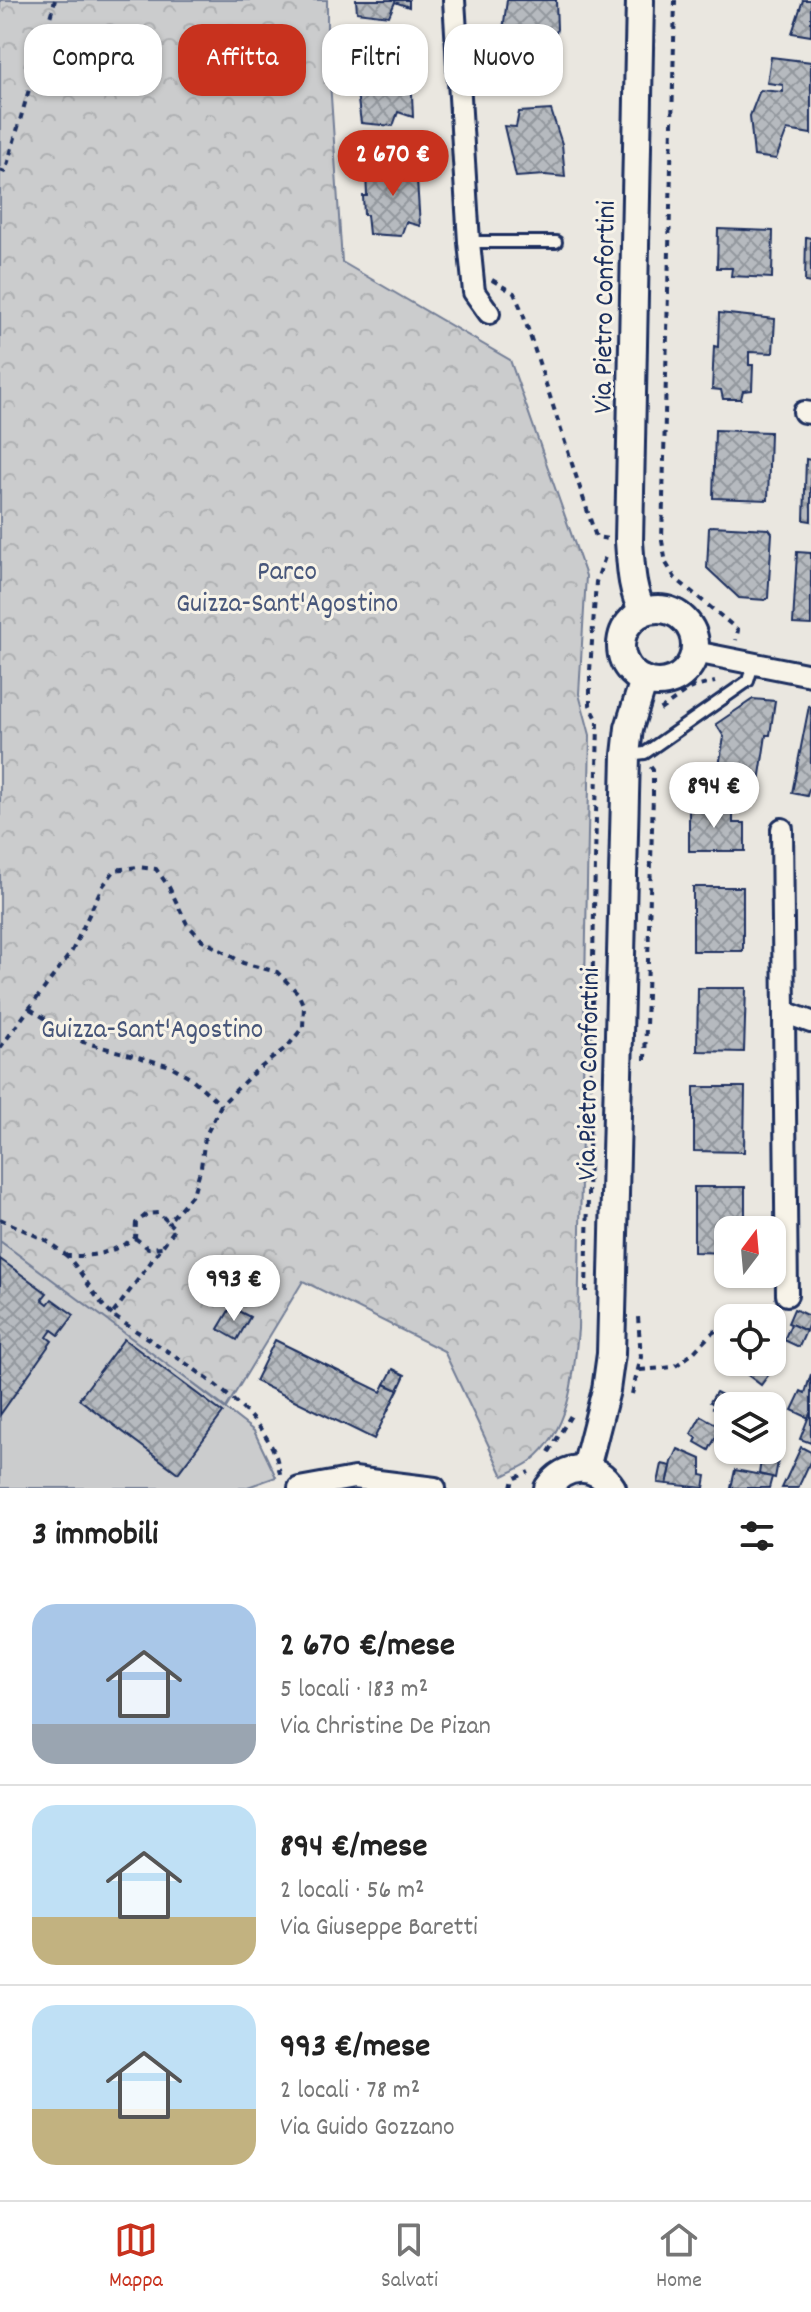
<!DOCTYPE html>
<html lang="it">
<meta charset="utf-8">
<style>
:root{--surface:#fff;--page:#f2f2f2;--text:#222;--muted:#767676;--line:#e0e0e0;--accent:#c8321e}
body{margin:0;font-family:Dekko,sans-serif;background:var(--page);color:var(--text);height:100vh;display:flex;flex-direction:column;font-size:30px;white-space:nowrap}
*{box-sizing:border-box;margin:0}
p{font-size:26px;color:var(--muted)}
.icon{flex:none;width:44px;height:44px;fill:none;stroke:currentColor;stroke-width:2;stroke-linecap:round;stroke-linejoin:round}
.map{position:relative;height:1488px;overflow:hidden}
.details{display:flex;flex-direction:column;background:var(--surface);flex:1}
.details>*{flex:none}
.top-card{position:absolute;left:24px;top:24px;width:764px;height:72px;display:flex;gap:16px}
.needle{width:52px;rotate:16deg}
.tools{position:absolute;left:714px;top:1216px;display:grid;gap:16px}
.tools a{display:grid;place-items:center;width:72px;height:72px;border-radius:16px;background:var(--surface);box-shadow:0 2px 6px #0004;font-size:40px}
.price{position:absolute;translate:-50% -68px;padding:0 18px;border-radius:28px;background:#fff;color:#222;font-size:26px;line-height:52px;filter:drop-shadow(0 2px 4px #0008)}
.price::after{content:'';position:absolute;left:50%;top:48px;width:24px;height:18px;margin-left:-12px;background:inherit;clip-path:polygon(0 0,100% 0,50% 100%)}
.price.active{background:var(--accent);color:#fff}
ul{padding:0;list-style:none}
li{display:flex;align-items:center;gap:24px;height:200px;padding:0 32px}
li+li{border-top:2px solid var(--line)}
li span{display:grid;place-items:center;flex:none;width:224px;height:160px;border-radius:24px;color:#555}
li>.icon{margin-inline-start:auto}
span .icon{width:96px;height:96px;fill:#fffc;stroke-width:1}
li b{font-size:34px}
h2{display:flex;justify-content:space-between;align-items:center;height:96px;padding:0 32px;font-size:34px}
.tag{padding:0 28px;border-radius:24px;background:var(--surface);box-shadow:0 2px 6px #0004;font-size:28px;line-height:72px}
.tag.active{background:var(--accent);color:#fff}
.menu{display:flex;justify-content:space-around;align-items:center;height:112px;border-top:2px solid var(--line);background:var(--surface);font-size:22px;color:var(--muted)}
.menu a{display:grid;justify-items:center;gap:4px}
.menu .active{color:var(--accent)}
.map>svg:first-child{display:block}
.grass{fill:#cbcccd;stroke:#737e96;stroke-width:2}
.forest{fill:url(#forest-crowns);stroke:#737e96;stroke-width:2}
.building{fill:url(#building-cross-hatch);stroke:#1b2f5e;stroke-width:2}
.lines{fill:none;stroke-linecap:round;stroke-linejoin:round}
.lane-casing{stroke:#1b2f5e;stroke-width:16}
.street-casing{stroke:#1b2f5e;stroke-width:26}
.secondary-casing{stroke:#1b2f5e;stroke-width:32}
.path{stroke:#1b2f5e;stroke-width:4;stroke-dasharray:6 6;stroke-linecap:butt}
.lane{stroke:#f7f3e8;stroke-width:10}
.street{stroke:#f7f3e8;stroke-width:20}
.secondary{stroke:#f7f3e8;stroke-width:26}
.labels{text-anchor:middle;stroke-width:6;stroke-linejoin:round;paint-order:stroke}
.street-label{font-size:28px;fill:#1b2f5e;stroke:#f7f3e8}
.park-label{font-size:28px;fill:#47567a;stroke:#f7f3e8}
</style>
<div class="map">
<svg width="811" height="1488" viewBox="0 0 811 1488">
<defs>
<pattern id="forest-crowns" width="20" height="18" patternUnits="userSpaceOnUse" patternTransform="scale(2)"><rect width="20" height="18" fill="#cbcccd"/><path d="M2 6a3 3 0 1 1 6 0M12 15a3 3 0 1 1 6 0" fill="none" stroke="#aeb0b2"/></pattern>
<pattern id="building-cross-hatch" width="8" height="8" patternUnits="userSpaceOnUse" patternTransform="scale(2)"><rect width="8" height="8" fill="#b6babf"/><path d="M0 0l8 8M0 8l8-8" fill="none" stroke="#93989e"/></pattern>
</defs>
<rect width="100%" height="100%" fill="#eae7e0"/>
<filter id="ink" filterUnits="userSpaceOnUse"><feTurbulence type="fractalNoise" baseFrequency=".0125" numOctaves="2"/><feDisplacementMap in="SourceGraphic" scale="16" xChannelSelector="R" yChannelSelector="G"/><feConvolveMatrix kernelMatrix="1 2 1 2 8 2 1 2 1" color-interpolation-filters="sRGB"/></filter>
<g filter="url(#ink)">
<polygon class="grass" points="0,1241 116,1324 254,1431 276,1477 245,1488 0,1488"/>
<path class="forest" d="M0 0H327V36L342 262 510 360 586 576 579 694 590 735 578 1329C574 1374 571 1430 531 1461 523 1467 512 1471 503 1476L444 1351 303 1281 226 1408 0 1241Z"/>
<g class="building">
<polygon points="356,0 409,0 409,7 395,2 389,16 357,12"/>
<polygon points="507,0 556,0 557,29 549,64 516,64 512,50 500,52"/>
<polygon points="803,0 811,0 811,36 792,33"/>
<polygon points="416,49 417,71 411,71 413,117 398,112 393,126 361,123 356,85 360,85 360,62 370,62 369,57 398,55 398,50"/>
<polygon points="771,57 811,62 811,134 787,130 776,159 754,156 750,116 760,90 783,92 783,85 767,83"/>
<polygon points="551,110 562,144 565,177 545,175 516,177 504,126 516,127 519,112"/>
<polygon points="422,159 424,180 417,180 420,226 406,222 401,236 369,234 367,215 364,215 363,196 367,196 366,173 376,172 375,168 404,165 404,160"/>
<polygon points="718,229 773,231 772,278 731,276 732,268 717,268"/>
<polygon points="806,237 811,238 811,283 805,282"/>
<polygon points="719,313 775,319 773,353 749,352 749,365 753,365 752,390 743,391 741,399 723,399 721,390 712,389 714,346 718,347"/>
<polygon points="715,430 770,432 768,500 713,498"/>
<polygon points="806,459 811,460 811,521 804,520"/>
<polygon points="712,526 769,529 772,533 768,598 765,600 739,598 707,568 709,528"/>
<polygon points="797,552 811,553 811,625 793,624"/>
<polygon points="753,699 775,701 770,735 766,735 759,782 744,780 719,766 724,737 716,724"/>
<polygon points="809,706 811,707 811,790 809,789 807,796 792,793"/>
<polygon points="689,803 716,803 716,811 733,811 733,823 745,823 745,851 689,851"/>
<rect x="693" y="887" width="50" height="64"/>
<polygon points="698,988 746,988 744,1052 697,1051"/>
<polygon points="694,1087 745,1087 744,1152 694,1151"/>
<polygon points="694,1187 745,1187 745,1230 728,1230 728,1253 694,1252"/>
<polygon points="0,1259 47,1293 42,1299 48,1304 52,1299 74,1315 59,1335 52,1330 47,1337 52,1341 0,1415"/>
<polygon points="231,1307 250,1317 237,1340 218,1329"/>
<polygon points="794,1309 811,1317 806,1331 788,1323"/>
<polygon points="791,1324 806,1331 799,1347 784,1340"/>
<polygon points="124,1339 223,1413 178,1473 79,1399"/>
<polygon points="275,1340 381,1392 385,1384 398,1390 374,1439 255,1381"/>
<polygon points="772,1348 783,1355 761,1385 737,1367 740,1362 772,1362"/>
<polygon points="393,1369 405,1375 398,1390 385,1384"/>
<polygon points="811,1374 811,1411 809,1418 792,1410 801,1391 805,1393"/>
<polygon points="716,1392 743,1406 728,1406 728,1416 713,1408 715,1405 710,1402"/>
<polygon points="811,1411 811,1443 800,1439"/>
<polygon points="701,1416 721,1427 709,1450 695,1442 697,1438 691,1434"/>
<polygon points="801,1447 811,1452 811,1460 798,1488 782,1488"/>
<polygon points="678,1449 701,1459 701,1475 706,1476 704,1488 667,1484 672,1462"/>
<polygon points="761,1460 778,1462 775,1478 759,1474"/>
<polygon points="662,1464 671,1466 667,1484 658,1483"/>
<polygon points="735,1470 772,1477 769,1488 731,1488"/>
</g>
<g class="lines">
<g class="lane-casing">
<g id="lane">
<polyline points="469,242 556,242"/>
<polyline points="627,755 645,753 748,681 753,664"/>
</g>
</g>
<g class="street-casing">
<g id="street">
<polyline points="454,0 469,242 474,292 489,313"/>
<polyline points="804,412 811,413"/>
<polyline points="695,652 811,675"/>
<polyline points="782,829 787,1295"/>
<polyline points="784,1012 811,1022"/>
<polyline points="299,1488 354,1478 435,1488"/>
</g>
</g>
<g class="secondary-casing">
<g id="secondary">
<path d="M640 0 629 541C631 566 631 589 643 612"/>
<circle cx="658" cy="646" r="37"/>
<polyline points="586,1468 606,1390 611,1354 626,755 629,728 644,680"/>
<path d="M548 1488C565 1463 596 1462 612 1488"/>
</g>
</g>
<g class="path">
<polyline points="675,0 662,541 666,563 675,578 738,630 736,640"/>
<polyline points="0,170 5,172 55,0"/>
<polyline points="492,280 514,293 522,311 596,537 608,539"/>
<polyline points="660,710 691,688 715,682"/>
<polyline points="30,1009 83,1042 171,1066 190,1077 221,1105"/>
<path d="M0 1048 72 951 102 887 115 870 137 867 156 869 169 887 187 924 201 939 243 963 277 972 298 993 304 1007 303 1027 288 1046 251 1075 221 1105 205 1137 201 1167 193 1194 168 1222 175 1229 112 1315C160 1348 253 1398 275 1454 278 1461 279 1470 281 1478"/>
<polyline points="645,1060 653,795 653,770 650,766"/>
<polyline points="0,1219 47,1241 67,1256"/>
<polyline points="135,1238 148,1248 162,1247"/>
<polyline points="586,1292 598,721 590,705 590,671 596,582 605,557"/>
<path d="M112 1315C94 1298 84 1274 67 1256 97 1256 109 1254 135 1238L136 1223 147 1214 159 1213 168 1222"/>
<polyline points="734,1318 769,1305"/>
<polyline points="640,1370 674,1367 692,1354 711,1334 728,1322"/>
<polyline points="632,1394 641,1357 638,1317"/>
<polyline points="549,1452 573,1412"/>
<polyline points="511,1488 513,1479 529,1472"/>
</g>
<use href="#lane" class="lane"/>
<use href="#street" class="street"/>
<use href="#secondary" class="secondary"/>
</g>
</g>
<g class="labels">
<g class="street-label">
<text transform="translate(602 307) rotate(-89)" y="10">Via Pietro Confortini</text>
<text transform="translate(586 1074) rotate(-89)" y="10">Via Pietro Confortini</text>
</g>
<g class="park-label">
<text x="287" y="579">Parco<tspan x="287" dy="32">Guizza-Sant'Agostino</tspan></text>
<text x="152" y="1037">Guizza-Sant'Agostino</text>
</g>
</g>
</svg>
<div class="tools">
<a><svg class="needle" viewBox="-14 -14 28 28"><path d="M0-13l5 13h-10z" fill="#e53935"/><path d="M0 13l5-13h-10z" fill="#767676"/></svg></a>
<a><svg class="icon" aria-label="locate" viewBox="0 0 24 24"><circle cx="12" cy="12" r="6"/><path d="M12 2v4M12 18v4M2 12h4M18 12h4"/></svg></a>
<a><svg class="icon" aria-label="layers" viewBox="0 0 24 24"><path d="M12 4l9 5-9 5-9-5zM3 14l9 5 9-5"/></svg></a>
</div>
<b class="price active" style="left:393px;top:198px">2 670 €</b>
<b class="price" style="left:714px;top:830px">894 €</b>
<b class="price" style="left:234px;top:1323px">993 €</b>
<div class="top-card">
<a class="tag">Compra</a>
<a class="tag active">Affitta</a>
<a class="tag">Filtri</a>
<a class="tag">Nuovo</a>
</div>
</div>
<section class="details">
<h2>3 immobili<svg class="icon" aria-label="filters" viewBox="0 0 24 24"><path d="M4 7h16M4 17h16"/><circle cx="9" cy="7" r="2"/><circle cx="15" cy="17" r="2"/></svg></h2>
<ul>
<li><span style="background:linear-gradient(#a9c7e8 75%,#9aa5b1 0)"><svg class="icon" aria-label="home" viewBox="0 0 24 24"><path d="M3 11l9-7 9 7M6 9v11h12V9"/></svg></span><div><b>2 670 €/mese</b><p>5 locali · 183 m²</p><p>Via Christine De Pizan</p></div></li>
<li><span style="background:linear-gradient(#bfe0f5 70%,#c2b280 0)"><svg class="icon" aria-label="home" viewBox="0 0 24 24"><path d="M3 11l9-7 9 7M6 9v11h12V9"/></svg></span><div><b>894 €/mese</b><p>2 locali · 56 m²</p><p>Via Giuseppe Baretti</p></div></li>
<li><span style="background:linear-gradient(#bfe0f5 65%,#c2b280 0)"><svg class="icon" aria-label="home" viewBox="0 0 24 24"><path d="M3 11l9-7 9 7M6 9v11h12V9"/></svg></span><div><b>993 €/mese</b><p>2 locali · 78 m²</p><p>Via Guido Gozzano</p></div></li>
</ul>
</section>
<nav class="menu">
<a class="active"><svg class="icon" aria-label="map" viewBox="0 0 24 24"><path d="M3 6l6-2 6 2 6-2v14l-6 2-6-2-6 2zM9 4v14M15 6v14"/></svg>Mappa</a>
<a><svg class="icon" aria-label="saved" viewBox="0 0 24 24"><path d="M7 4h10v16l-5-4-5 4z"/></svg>Salvati</a>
<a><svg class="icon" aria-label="home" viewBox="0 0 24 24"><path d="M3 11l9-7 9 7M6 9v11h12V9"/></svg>Home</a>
</nav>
